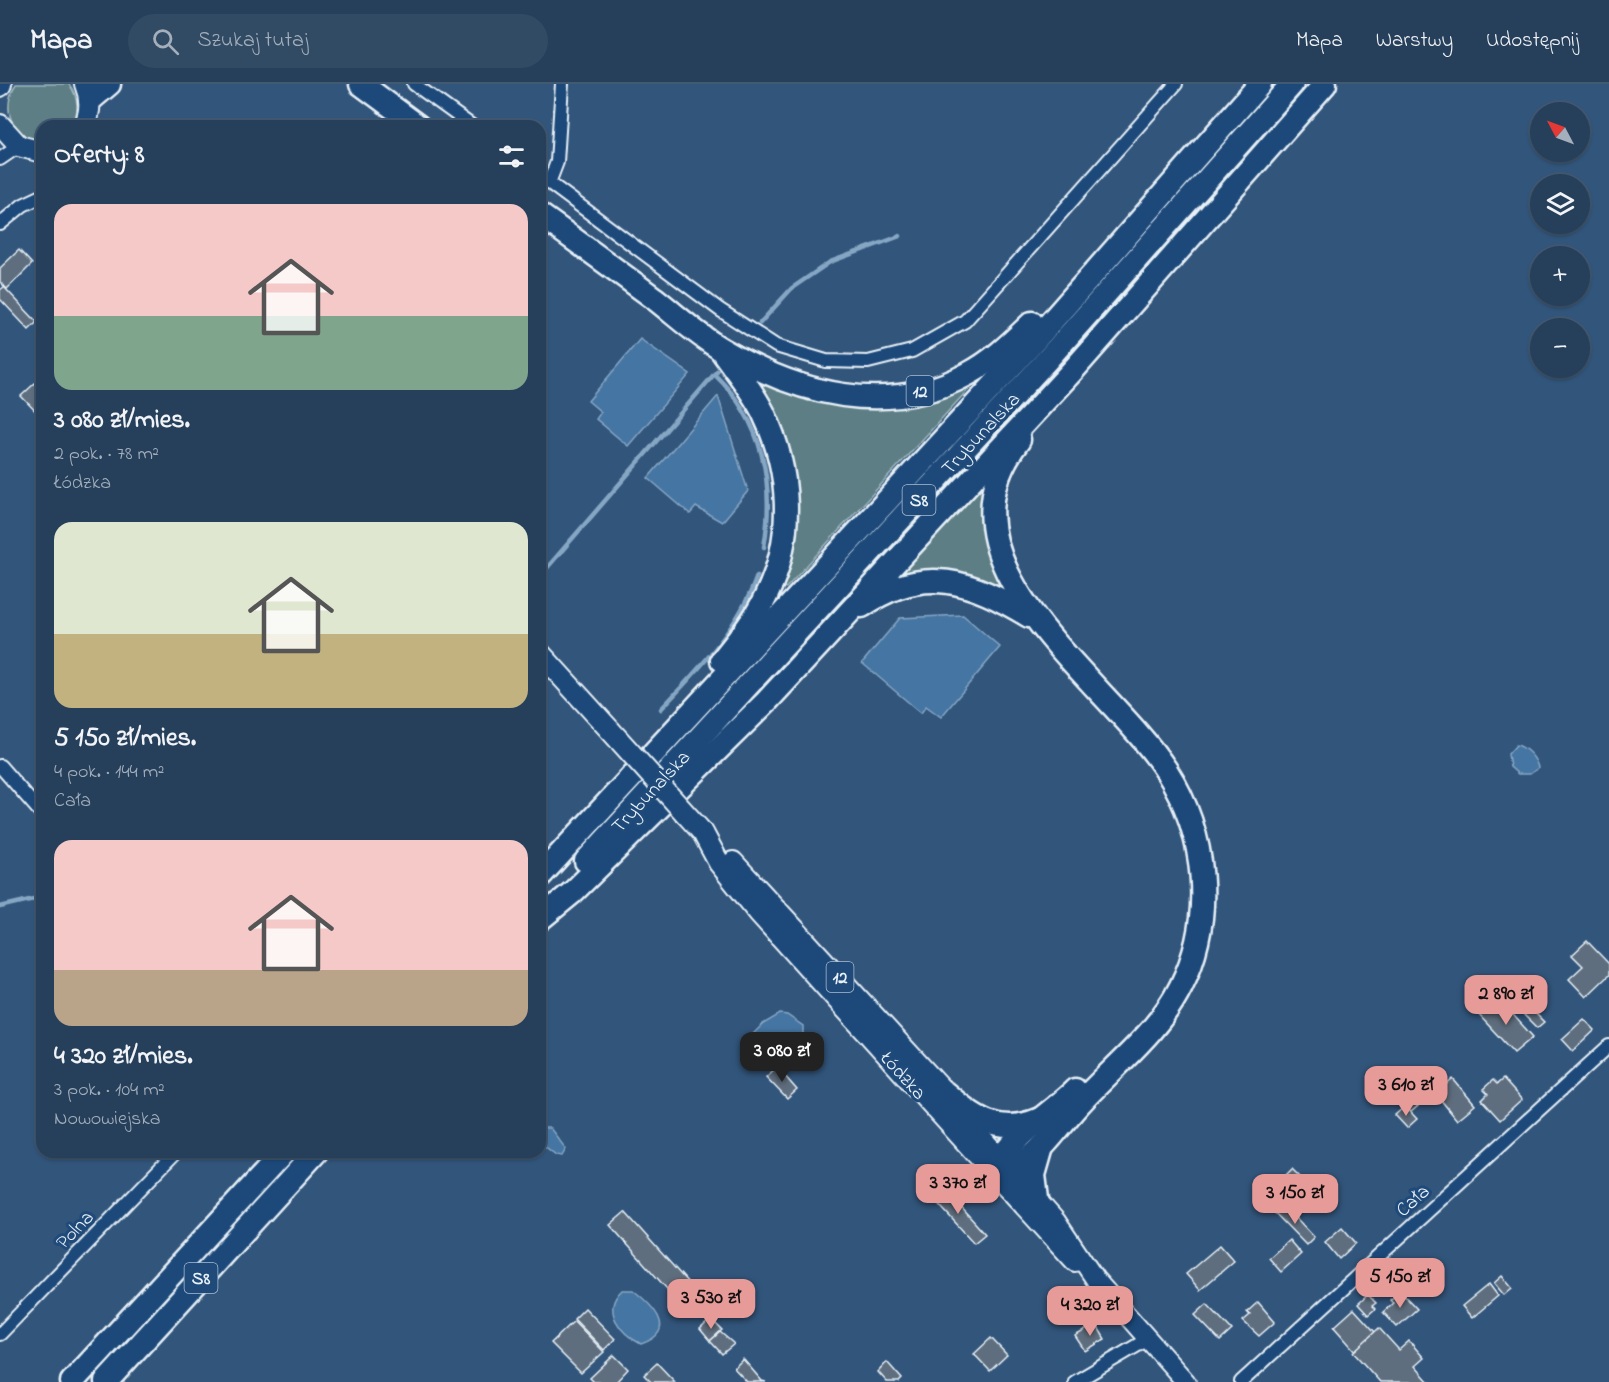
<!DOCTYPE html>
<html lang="pl">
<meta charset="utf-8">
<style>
:root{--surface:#26405c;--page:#324b65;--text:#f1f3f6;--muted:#a4afbb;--line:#425972;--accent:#e69b98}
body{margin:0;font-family:"Indie Flower",sans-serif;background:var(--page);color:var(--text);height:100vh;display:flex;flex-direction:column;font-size:22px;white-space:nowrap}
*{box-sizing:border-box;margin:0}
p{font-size:20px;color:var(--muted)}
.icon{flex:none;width:33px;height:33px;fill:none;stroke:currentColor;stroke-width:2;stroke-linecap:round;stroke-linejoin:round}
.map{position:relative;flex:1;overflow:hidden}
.details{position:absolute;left:36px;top:36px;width:510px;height:1038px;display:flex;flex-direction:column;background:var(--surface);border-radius:18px;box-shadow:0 2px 4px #0004,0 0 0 2px var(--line)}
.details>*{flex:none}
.needle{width:39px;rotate:311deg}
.tools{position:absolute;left:1530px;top:18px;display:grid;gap:12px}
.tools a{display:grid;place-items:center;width:60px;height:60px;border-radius:50%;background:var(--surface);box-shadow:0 2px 4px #0004,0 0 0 2px var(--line);font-size:30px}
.price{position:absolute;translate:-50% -51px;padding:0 14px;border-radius:12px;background:var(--accent);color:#111;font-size:20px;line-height:39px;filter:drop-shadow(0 2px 3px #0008)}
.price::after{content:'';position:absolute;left:50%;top:36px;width:18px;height:14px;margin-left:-9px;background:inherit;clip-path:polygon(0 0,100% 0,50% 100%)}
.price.active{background:#222;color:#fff}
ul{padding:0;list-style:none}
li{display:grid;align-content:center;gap:12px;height:318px;padding:0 18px}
li span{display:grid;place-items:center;height:186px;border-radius:18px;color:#555}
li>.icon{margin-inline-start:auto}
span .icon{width:108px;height:108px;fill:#fffc;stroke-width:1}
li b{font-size:26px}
h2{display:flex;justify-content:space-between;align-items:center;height:72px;padding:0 18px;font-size:26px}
header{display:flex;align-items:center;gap:36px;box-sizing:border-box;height:84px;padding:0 30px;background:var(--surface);border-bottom:2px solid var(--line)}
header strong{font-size:28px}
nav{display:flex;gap:33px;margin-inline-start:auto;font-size:21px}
.search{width:420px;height:54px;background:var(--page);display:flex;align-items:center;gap:15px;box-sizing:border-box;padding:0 21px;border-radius:33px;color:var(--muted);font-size:22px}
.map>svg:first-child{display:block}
.green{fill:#5b7e84;stroke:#a2b8be;stroke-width:1.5}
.water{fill:#4575a2;stroke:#86a7c4;stroke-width:1.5}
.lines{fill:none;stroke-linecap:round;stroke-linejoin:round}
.stream{stroke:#86a7c4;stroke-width:4.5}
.building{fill:#5e6e7e;stroke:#e8f1f8;stroke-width:1.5}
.minor-casing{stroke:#e8f1f8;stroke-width:16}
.secondary-casing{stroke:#e8f1f8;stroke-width:22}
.primary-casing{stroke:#e8f1f8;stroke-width:24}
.motorway-casing{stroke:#e8f1f8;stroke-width:27}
.minor{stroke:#1f4a7a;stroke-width:12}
.secondary{stroke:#1f4a7a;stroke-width:18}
.primary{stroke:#1f4a7a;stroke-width:20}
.motorway{stroke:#1f4a7a;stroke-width:22}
.primary-bridge-casing{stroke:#e8f1f8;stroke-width:24;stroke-linecap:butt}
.primary-bridge{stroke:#1f4a7a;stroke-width:20}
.labels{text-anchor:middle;stroke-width:6;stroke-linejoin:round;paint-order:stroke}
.shield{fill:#1f4a7a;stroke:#acbfd2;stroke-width:1.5}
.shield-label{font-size:18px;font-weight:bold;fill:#e8f1f8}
.street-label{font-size:20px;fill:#e8f1f8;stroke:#1f4a7a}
</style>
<header>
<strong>Mapa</strong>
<div class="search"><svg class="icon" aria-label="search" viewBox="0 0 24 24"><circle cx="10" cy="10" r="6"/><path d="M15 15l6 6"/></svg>Szukaj tutaj</div>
<nav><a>Mapa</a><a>Warstwy</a><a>Udostępnij</a></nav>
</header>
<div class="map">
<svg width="1609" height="1298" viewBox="0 0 1609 1298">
<rect width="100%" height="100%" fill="#32557b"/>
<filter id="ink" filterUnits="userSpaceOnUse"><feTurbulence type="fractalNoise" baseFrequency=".0167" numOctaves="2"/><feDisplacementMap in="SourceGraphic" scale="12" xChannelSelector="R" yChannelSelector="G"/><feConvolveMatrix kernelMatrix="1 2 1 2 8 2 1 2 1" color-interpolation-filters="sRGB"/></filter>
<g filter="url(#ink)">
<g class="green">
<path d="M16 0H69C79 14 79 27 72 42H42V57C12 55 0 24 16 0Z"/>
<polygon points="753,290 808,317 869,323 976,297 786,504 780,503 795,405 787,358"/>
<polygon points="986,393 1007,506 893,496"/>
</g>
<g class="water">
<polygon points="640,255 690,290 628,362 596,335 601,328 588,317"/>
<polygon points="718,312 748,407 722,438 696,423 690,430 648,394"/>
<polygon points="963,531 1000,563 941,633 926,622 921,629 862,579 900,534"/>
<path d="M1516 661C1526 663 1536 674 1538 684L1530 690H1518L1510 683 1508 670Z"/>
<polygon points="780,930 787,931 803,942 803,953 779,974 761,979 750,968 750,953 763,940"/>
<polygon points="542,1044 550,1044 566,1065 562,1072 556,1071 542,1060 540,1046"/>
<path d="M622 1206H633C652 1221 680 1247 641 1260 620 1249 601 1226 622 1206Z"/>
</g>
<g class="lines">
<g class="stream">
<polyline points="760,239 792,204 830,178 900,152"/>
<path d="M715 291C763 337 775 399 764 463"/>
<polyline points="540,492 717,287"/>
<path d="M661 625C698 586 739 544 757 492"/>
<polyline points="0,823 42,813"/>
</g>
</g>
<g class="building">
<polygon points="19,166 32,180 7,205 0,198 0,184"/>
<polygon points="4,203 37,238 29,246 0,215 0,206"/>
<polygon points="35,299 42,307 42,334 21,312"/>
<polygon points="1587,857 1609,880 1609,891 1586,913 1569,895 1583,882 1572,871"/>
<polygon points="1498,914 1533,953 1514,969 1479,931"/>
<polygon points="1531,925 1544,938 1537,944 1524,931"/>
<polygon points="1584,935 1595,946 1573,967 1562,955"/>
<polygon points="777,983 797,1006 787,1015 766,993"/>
<polygon points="1453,995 1475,1021 1457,1036 1436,1010"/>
<polygon points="1503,995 1522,1016 1500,1036 1482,1016 1488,1010 1483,1005 1493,996 1497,1000"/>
<polygon points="1423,1005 1430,1012 1411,1028 1401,1018 1411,1009 1415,1013"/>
<polygon points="1405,1022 1417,1035 1407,1044 1395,1031"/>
<polygon points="1292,1085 1306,1099 1275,1129 1262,1115"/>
<polygon points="943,1103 985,1150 974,1159 932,1113"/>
<polygon points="1284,1121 1314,1153 1306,1161 1275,1129"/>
<polygon points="625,1128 698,1210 683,1223 610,1141"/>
<polygon points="1342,1143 1356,1159 1339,1175 1325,1158"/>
<polygon points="1289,1156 1301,1170 1281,1188 1269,1174"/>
<polygon points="1220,1161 1234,1177 1200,1206 1186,1190"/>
<polygon points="1502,1192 1512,1204 1504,1211 1494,1199"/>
<polygon points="1489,1200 1498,1212 1472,1234 1462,1222"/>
<polygon points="1400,1207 1417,1225 1397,1243 1383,1228 1393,1219 1390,1216"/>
<polygon points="1368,1211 1376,1219 1372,1222 1375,1225 1368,1231 1358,1220"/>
<polygon points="1258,1218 1275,1238 1259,1252 1243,1237 1250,1231 1247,1228"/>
<polygon points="1207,1220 1232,1246 1220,1257 1195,1231"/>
<polygon points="585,1224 615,1255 604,1266 574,1235"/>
<polygon points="1354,1225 1375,1248 1355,1267 1334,1243"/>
<polygon points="711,1235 722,1246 710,1257 700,1245"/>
<polygon points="574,1237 604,1268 581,1289 551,1259"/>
<polygon points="1096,1240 1105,1255 1085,1267 1075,1252"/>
<polygon points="1379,1244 1399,1266 1409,1257 1411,1259 1424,1274 1415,1282 1429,1298 1380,1298 1353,1268"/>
<polygon points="720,1248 734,1260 722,1270 710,1257"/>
<polygon points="991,1254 1007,1271 990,1287 974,1270"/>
<polygon points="614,1271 628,1285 616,1298 594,1298 590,1294"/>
<polygon points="743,1275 762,1297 766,1298 747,1298 734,1284"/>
<polygon points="887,1278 902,1295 899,1298 887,1298 878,1288"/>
<polygon points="657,1279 675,1298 651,1298 644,1291"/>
</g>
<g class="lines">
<g class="minor-casing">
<g id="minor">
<polyline points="414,0 472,42"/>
<polyline points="0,75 19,62"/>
<polyline points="540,92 720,226 776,262 826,277 868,278 912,267 965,237 1176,0"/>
<polyline points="549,99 557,78 562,0"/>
<polyline points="0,140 23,121 42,112"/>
<polyline points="0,682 42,730"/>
<polyline points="0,1250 176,1068"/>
<polyline points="1075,1298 1148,1255"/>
<polyline points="1241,1298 1609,962"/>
</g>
</g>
<g class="secondary-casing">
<g id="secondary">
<polyline points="958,1026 1056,1137 1095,1195 1186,1298"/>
<polyline points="986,1081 1075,1178"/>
</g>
</g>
<g class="primary-casing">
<g id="primary">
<polyline points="0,2 1,0"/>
<polyline points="0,41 19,62 42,68"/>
<path d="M84 42C91 28 91 14 85 0"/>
<polyline points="540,569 610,646"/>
<polyline points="703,749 719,779 759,829 983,1077"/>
<polyline points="733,778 944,1008"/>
</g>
</g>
<g class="motorway-casing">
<g id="motorway">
<polyline points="361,0 418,42"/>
<polyline points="90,16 109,0"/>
<path d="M540 131C578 158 616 186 654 214 676 231 698 252 723 266 798 310 887 334 968 290 993 277 1012 258 1032 239"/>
<path d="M862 522C924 479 971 497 1029 532"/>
<path d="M722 576C738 556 755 536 766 512 795 453 791 386 763 328 752 306 736 287 722 267"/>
<polyline points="586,777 1046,277 1292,0"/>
<polyline points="540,792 1029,263 1260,0"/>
<polyline points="540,835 573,808 767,617 1075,284 1325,0"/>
<path d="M944 1008C975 1034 998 1053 1040 1035"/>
<path d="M983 1077C1022 1100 1050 1053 1072 1028 1108 986 1156 953 1181 902 1215 834 1207 750 1166 686 1108 596 924 479 1019 356"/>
<path d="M995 1091C1001 1059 1052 1029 1075 1006"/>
<polyline points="1037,1115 1034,1091 1042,1063"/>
<polyline points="72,1298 284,1068"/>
<polyline points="106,1298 316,1068"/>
</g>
</g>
<use href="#minor" class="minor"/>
<use href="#secondary" class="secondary"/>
<use href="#primary" class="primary"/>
<use href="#motorway" class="motorway"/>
<g class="primary-bridge-casing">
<polyline id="primary-bridge" points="610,646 703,749"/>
</g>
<use href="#primary-bridge" class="primary-bridge"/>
</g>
</g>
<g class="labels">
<g class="shield">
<rect x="906.5" y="292" width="27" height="30" rx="4.5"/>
<rect x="902.5" y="401" width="33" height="30" rx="4.5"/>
<rect x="826.5" y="878" width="27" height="30" rx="4.5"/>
<rect x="184.5" y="1179" width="33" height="30" rx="4.5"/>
</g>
<g class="shield-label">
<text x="920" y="313">12</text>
<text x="919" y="422">S8</text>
<text x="840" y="899">12</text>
<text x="201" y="1200">S8</text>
</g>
<g class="street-label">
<text transform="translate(980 349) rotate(-47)" y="7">Trybunalska</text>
<text transform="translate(650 707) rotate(-47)" y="7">Trybunalska</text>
<text transform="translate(904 991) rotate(48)" y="7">Łódzka</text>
<text transform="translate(1412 1116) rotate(-42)" y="7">Cała</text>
<text transform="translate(74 1145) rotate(-46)" y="7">Polna</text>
</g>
</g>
</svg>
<div class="tools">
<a><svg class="needle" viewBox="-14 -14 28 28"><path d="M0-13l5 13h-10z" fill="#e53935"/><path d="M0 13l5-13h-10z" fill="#a4afbb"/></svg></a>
<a><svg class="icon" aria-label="layers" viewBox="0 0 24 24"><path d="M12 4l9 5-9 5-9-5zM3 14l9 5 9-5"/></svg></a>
<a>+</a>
<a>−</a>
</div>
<b class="price" style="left:1506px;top:942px">2 890 zł</b>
<b class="price active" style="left:782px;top:999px">3 080 zł</b>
<b class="price" style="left:1406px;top:1033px">3 610 zł</b>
<b class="price" style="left:958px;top:1131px">3 370 zł</b>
<b class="price" style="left:1295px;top:1141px">3 150 zł</b>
<b class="price" style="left:1400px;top:1225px">5 150 zł</b>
<b class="price" style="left:711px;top:1246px">3 530 zł</b>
<b class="price" style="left:1090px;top:1253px">4 320 zł</b>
<section class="details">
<h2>Oferty: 8<svg class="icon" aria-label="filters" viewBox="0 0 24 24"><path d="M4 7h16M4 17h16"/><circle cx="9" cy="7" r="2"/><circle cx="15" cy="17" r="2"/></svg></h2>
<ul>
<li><span style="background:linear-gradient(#f6c9c9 60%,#7fa58c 0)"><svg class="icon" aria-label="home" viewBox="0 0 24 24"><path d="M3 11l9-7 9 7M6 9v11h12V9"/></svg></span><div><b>3 080 zł/mies.</b><p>2 pok. · 78 m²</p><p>Łódzka</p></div></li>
<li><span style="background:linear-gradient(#dfe7d0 60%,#c2b280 0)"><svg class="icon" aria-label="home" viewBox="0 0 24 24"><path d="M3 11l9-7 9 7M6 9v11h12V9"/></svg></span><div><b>5 150 zł/mies.</b><p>4 pok. · 144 m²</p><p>Cała</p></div></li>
<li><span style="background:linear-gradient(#f6c9c9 70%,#b9a48a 0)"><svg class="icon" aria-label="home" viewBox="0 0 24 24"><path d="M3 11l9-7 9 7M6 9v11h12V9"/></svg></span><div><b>4 320 zł/mies.</b><p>3 pok. · 104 m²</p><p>Nowowiejska</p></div></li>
</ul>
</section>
</div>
